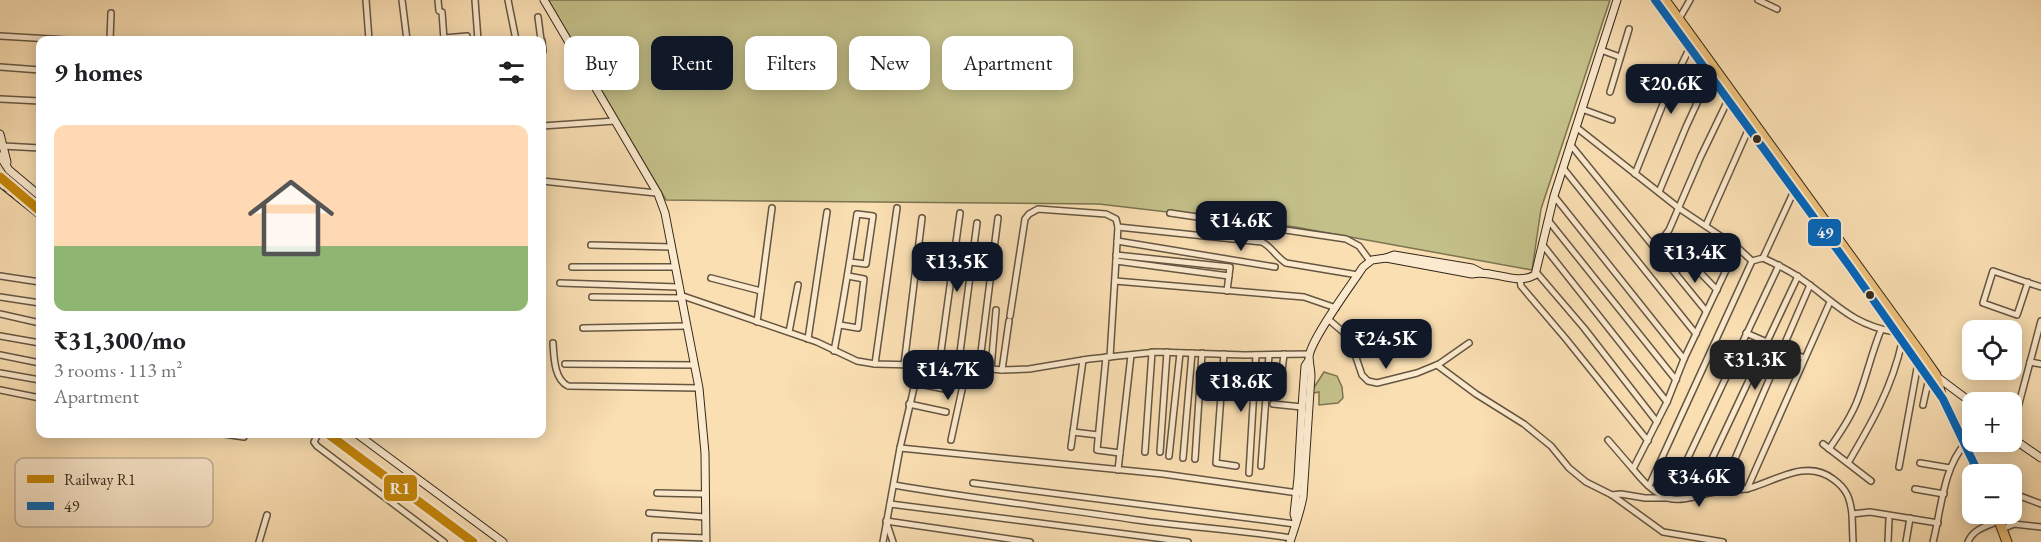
<!DOCTYPE html>
<meta charset="utf-8">
<style>
:root{--surface:#fff;--page:#f2f2f2;--text:#202124;--muted:#757577;--line:#e0e0e0;--accent:#111827}
body{margin:0;font-family:"EB Garamond",serif;background:var(--page);color:var(--text);height:100vh;display:flex;flex-direction:column;font-size:22px;white-space:nowrap}
*{box-sizing:border-box;margin:0}
p{font-size:20px;color:var(--muted)}
.icon{flex:none;width:33px;height:33px;fill:none;stroke:currentColor;stroke-width:2;stroke-linecap:round;stroke-linejoin:round}
.map{position:relative;flex:1;overflow:hidden}
.sheet{position:absolute;left:36px;top:36px;width:510px;height:402px;display:flex;flex-direction:column;background:var(--surface);border-radius:12px;box-shadow:0 3px 15px #0003}
.sheet>*{flex:none}
.hud{position:absolute;left:564px;top:36px;width:570px;height:54px;display:flex;gap:12px}
.buttons{position:absolute;left:1962px;top:320px;display:grid;gap:12px}
.buttons a{display:grid;place-items:center;width:60px;height:60px;border-radius:12px;background:var(--surface);box-shadow:0 3px 15px #0003;font-size:30px}
.price{position:absolute;translate:-50% -51px;padding:0 14px;border-radius:12px;background:var(--accent);color:#fff;font-size:20px;line-height:39px;filter:drop-shadow(0 2px 3px #0008)}
.price::after{content:'';position:absolute;left:50%;top:36px;width:18px;height:14px;margin-left:-9px;background:inherit;clip-path:polygon(0 0,100% 0,50% 100%)}
.price.active{background:#222;color:#fff}
ul{padding:0;list-style:none}
li{display:grid;align-content:center;gap:12px;height:318px;padding:0 18px}
li+li{border-top:2px solid var(--line)}
li span{display:grid;place-items:center;height:186px;border-radius:12px;color:#555}
li>.icon{margin-inline-start:auto}
span .icon{width:108px;height:108px;fill:#fffc;stroke-width:1}
li b{font-size:26px}
h2{display:flex;justify-content:space-between;align-items:center;height:72px;padding:0 18px;font-size:26px}
.pill{padding:0 21px;border-radius:12px;background:var(--surface);box-shadow:0 3px 15px #0003;font-size:21px;line-height:54px}
.pill.active{background:var(--accent);color:#fff}
.map>svg:first-child{display:block}
.green{fill:#c4c089;stroke:#7c7452;stroke-width:1.5}
.lines{fill:none;stroke-linecap:round;stroke-linejoin:round}
.street-casing{stroke:#655642;stroke-width:8}
.secondary-casing{stroke:#33281c;stroke-width:9}
.highway-casing{stroke:#33281c;stroke-width:11}
.street{stroke:#fceace;stroke-width:5}
.secondary{stroke:#fceace;stroke-width:7}
.highway{stroke:#edc07a;stroke-width:9}
.rail-casing{stroke:#33281c;stroke-width:4}
.rail{stroke:#fceace;stroke-width:1.5;stroke-dasharray:4.5;stroke-linecap:butt}
.bus-1-casing{stroke:#fceace;stroke-width:12}
.bus-1{stroke:#0065bd;stroke-width:8}
.rail-1-casing{stroke:#fceace;stroke-width:14}
.rail-1{stroke:#c68607;stroke-width:9}
.bus-dot{fill:#33281c;stroke:#fceace;stroke-width:2}
.key{fill:#fceace;stroke:#c0b099;stroke-width:1.5}
.key-label{font-size:16px;fill:#33281c}
.line-badge{stroke:#fceace;stroke-width:2}
.badge-label{font-size:16px;text-anchor:middle;font-weight:bold;fill:#fff}
</style>
<div class="map">
<svg width="2041" height="542" viewBox="0 0 2041 542">
<rect width="100%" height="100%" fill="#fadfb3"/>
<filter id="stains"><feTurbulence type="fractalNoise" baseFrequency=".00333" numOctaves="4"/><feColorMatrix values="0 0 0 0 .2 0 0 0 0 .09 0 0 0 0 .02 0 0 0 .5 -.17"/></filter>
<radialGradient id="worn" r=".72"><stop offset=".6" stop-color="#630" stop-opacity="0"/><stop offset="1" stop-color="#630" stop-opacity=".3"/></radialGradient>
<g class="green">
<polygon points="548,0 1610,0 1541,209 1532,270 1295,227 1099,204 666,200"/>
<polygon points="1324,372 1337,376 1342,387 1343,398 1338,403 1319,405 1319,392 1313,393 1313,389"/>
</g>
<g class="lines">
<g class="street-casing">
<g id="street">
<polyline points="366,0 369,40"/>
<polyline points="402,0 407,40"/>
<polyline points="438,0 439,11 442,12 444,40"/>
<polyline points="475,0 478,40"/>
<polyline points="508,0 516,40"/>
<polyline points="1758,0 1777,9"/>
<polyline points="538,17 541,40"/>
<polyline points="1679,19 1690,0"/>
<polyline points="0,36 68,40"/>
<polyline points="444,38 467,36"/>
<polyline points="110,40 111,13"/>
<polyline points="542,41 543,51 542,51"/>
<polyline points="1601,50 1620,57"/>
<polyline points="0,67 40,70"/>
<polyline points="1610,92 1629,29"/>
<polyline points="0,99 40,101"/>
<polyline points="1582,109 1612,120"/>
<polyline points="542,126 615,121"/>
<path d="M1576 127 1680 209 1737 247 1752 261 1763 258C1776 264 1788 270 1800 278 1834 301 1851 325 1895 332"/>
<polyline points="1570,144 1706,311"/>
<polyline points="3,146 40,148"/>
<polyline points="1563,168 1696,334"/>
<polyline points="1635,174 1665,99 1690,47"/>
<polyline points="542,181 656,193"/>
<polyline points="1659,192 1686,127 1710,75"/>
<polyline points="1554,196 1684,359"/>
<polyline points="1170,213 1346,239 1359,246 1370,261"/>
<polyline points="1548,220 1676,380"/>
<polyline points="1706,225 1749,128"/>
<path d="M1118 227 1262 242C1272 247 1276 257 1286 263L1358 275"/>
<polyline points="1117,241 1275,267"/>
<polyline points="1542,244 1667,402"/>
<polyline points="591,245 672,247"/>
<path d="M1737 247 1684 359 1667 402 1633 469C1642 480 1653 493 1668 498 1681 502 1696 496 1709 493 1723 490 1737 491 1750 488 1777 480 1807 459 1833 479 1847 489 1850 498 1852 514"/>
<polyline points="1655,248 1669,230 1701,156 1728,100"/>
<polyline points="1116,255 1230,267 1227,291"/>
<polyline points="1763,258 1794,191"/>
<polyline points="1116,261 1229,276"/>
<polyline points="572,267 675,267"/>
<polyline points="1675,272 1688,260 1717,290"/>
<polyline points="1537,273 1584,328 1657,422"/>
<polyline points="0,276 40,282"/>
<polyline points="711,278 761,291"/>
<polyline points="1520,280 1521,286 1566,339 1648,441"/>
<polyline points="1115,281 1304,297 1336,308"/>
<polyline points="2028,282 2017,315 1983,303 1993,271 2041,287"/>
<polyline points="560,283 678,287"/>
<polyline points="680,295 817,342 857,361 875,364 957,366 1002,370 1029,369 1089,359 1157,352 1245,355 1309,354"/>
<polyline points="0,297 40,303"/>
<polyline points="592,297 680,298"/>
<polyline points="0,314 40,323"/>
<polyline points="1010,316 1025,219 1029,214 1038,209 1106,214 1116,219 1118,227 1110,357"/>
<polyline points="1328,319 1349,337 1362,375 1368,381 1377,383 1417,373 1439,364 1469,343"/>
<polyline points="757,322 772,208"/>
<polyline points="840,325 858,328 864,279 848,276"/>
<polyline points="583,328 686,326"/>
<polyline points="789,332 798,285"/>
<polyline points="1746,333 1804,358"/>
<polyline points="0,336 40,343"/>
<polyline points="808,339 827,212"/>
<path d="M553 343C554 357 554 379 568 386L699 388"/>
<path d="M834 351C843 306 850 260 857 214L873 216 866 264 850 262"/>
<polyline points="1224,354 1216,463 1236,466"/>
<polyline points="0,355 40,363"/>
<polyline points="1106,357 1097,450 1120,453"/>
<polyline points="2030,362 2041,364"/>
<polyline points="565,364 695,365"/>
<polyline points="875,364 897,208"/>
<polyline points="904,365 922,218"/>
<polyline points="1437,365 1476,394 1524,424 1551,446 1569,468 1586,482 1612,495 1663,532 1723,542"/>
<polyline points="939,366 960,213"/>
<polyline points="979,368 998,218"/>
<polyline points="991,369 996,310"/>
<polyline points="1002,370 1009,321"/>
<polyline points="0,373 40,380"/>
<polyline points="914,383 950,390 959,360 977,223"/>
<polyline points="1280,388 1284,354"/>
<polyline points="0,390 40,398"/>
<polyline points="909,404 946,412"/>
<polyline points="1273,404 1302,407"/>
<polyline points="1923,405 1929,378"/>
<polyline points="2012,430 2041,321"/>
<polyline points="1073,432 1098,435"/>
<polyline points="224,434 244,437"/>
<polyline points="318,434 314,442 317,446 444,542"/>
<polyline points="951,440 967,367"/>
<polyline points="1608,440 1633,469"/>
<polyline points="1823,444 1871,481"/>
<polyline points="1071,447 1083,360"/>
<polyline points="900,448 1163,474 1298,493"/>
<path d="M1829 449C1840 433 1853 414 1859 396 1867 374 1872 352 1881 330"/>
<polyline points="1145,452 1152,352"/>
<polyline points="1160,452 1167,352"/>
<polyline points="1169,456 1180,353"/>
<polyline points="1183,458 1192,353"/>
<polyline points="1195,459 1202,353"/>
<path d="M1848 463C1871 424 1892 388 1902 342"/>
<polyline points="1920,463 1950,468"/>
<polyline points="1261,466 1269,355"/>
<polyline points="1899,467 1918,363"/>
<polyline points="1118,470 1131,355"/>
<polyline points="1249,473 1256,355"/>
<polyline points="973,483 1295,524"/>
<path d="M894 485C974 499 1056 508 1137 520 1188 527 1240 530 1291 538"/>
<polyline points="1649,486 1752,261"/>
<polyline points="1747,489 1830,302"/>
<polyline points="1915,489 1944,494"/>
<polyline points="1721,491 1810,285"/>
<polyline points="657,493 705,494"/>
<polyline points="2012,493 2041,504"/>
<polyline points="1612,495 1621,494 1645,498 1669,498 1779,265"/>
<polyline points="1694,497 1798,276"/>
<polyline points="890,504 1188,542"/>
<polyline points="649,513 705,517"/>
<polyline points="2002,529 2014,524 2041,527"/>
<polyline points="259,542 267,515"/>
<polyline points="655,542 655,536 706,538"/>
<polyline points="883,542 900,448 919,366"/>
<polyline points="893,542 886,521 1030,542"/>
<polyline points="1853,542 1852,514 1870,512 1938,523"/>
<polyline points="1888,542 1889,519"/>
<polyline points="1906,542 1910,518"/>
<path d="M1933 542C1941 511 1943 468 1965 444"/>
<path d="M1968 542C1973 529 1987 526 1999 521"/>
</g>
</g>
<g class="secondary-casing">
<g id="secondary">
<polyline points="544,0 658,194 665,213 699,388 705,453 706,542"/>
<polyline points="0,134 7,162"/>
<polyline points="0,156 9,170 40,196"/>
<polyline points="1386,258 1394,255 1472,268 1480,272"/>
<polyline points="1936,376 1972,403"/>
<polyline points="357,434 503,542"/>
<polyline points="2012,438 2041,458"/>
<polyline points="1296,521 1294,514 1298,478 1302,407 1305,366 1309,360"/>
<path d="M1290 542C1295 526 1300 513 1303 497L1311 376C1311 369 1309 363 1309 357 1310 340 1352 284 1363 267L1372 260 1386 258 1472 274C1493 269 1515 286 1535 275L1554 196 1617 0"/>
</g>
</g>
<g class="highway-casing">
<g id="highway">
<polyline points="1655,0 1850,267 1943,399 1979,474"/>
<polyline points="1665,0 1922,355 1936,375 1941,395"/>
<polyline points="1996,513 2007,542"/>
</g>
</g>
<use href="#street" class="street"/>
<use href="#secondary" class="secondary"/>
<use href="#highway" class="highway"/>
<g class="rail-casing">
<g id="rail">
<polyline points="0,186 40,218"/>
<polyline points="328,434 473,542"/>
</g>
</g>
<use href="#rail" class="rail"/>
<g class="bus-1-casing">
<polyline id="bus-1" points="1655,0 1850,267 1943,399 1979,474"/>
</g>
<use href="#bus-1" class="bus-1"/>
<g class="rail-1-casing">
<g id="rail-1">
<polyline points="0,177 40,211"/>
<polyline points="328,434 473,542"/>
</g>
</g>
<use href="#rail-1" class="rail-1"/>
</g>
<g class="bus-dot">
<circle cx="1757" cy="139" r="5"/>
<circle cx="1870" cy="295" r="5"/>
</g>
<rect x="15" y="458" width="198" height="69" rx="9" class="key"/>
<rect x="27" y="475" width="27" height="8" fill="#c68607"/>
<rect x="27" y="502" width="27" height="8" fill="#0065bd"/>
<g class="key-label">
<text x="64" y="485">Railway R1</text>
<text x="64" y="512">49</text>
</g>
<g class="line-badge">
<rect x="1807" y="218" width="35" height="29" rx="6" fill="#0065bd"/>
<rect x="383" y="474" width="35" height="28" rx="6" fill="#c68607"/>
</g>
<g class="badge-label">
<text x="1825" y="238">49</text>
<text x="400" y="494">R1</text>
</g>
<rect width="100%" height="100%" filter="url(#stains)"/>
<rect width="100%" height="100%" fill="url(#worn)"/>
</svg>
<div class="buttons">
<a><svg class="icon" aria-label="locate" viewBox="0 0 24 24"><circle cx="12" cy="12" r="6"/><path d="M12 2v4M12 18v4M2 12h4M18 12h4"/></svg></a>
<a>+</a>
<a>−</a>
</div>
<b class="price" style="left:1671px;top:115px">₹20.6K</b>
<b class="price" style="left:1241px;top:252px">₹14.6K</b>
<b class="price" style="left:1695px;top:284px">₹13.4K</b>
<b class="price" style="left:957px;top:293px">₹13.5K</b>
<b class="price" style="left:1386px;top:370px">₹24.5K</b>
<b class="price active" style="left:1755px;top:391px">₹31.3K</b>
<b class="price" style="left:948px;top:401px">₹14.7K</b>
<b class="price" style="left:1241px;top:413px">₹18.6K</b>
<b class="price" style="left:1699px;top:508px">₹34.6K</b>
<div class="hud">
<a class="pill">Buy</a>
<a class="pill active">Rent</a>
<a class="pill">Filters</a>
<a class="pill">New</a>
<a class="pill">Apartment</a>
</div>
<section class="sheet">
<h2>9 homes<svg class="icon" aria-label="filters" viewBox="0 0 24 24"><path d="M4 7h16M4 17h16"/><circle cx="9" cy="7" r="2"/><circle cx="15" cy="17" r="2"/></svg></h2>
<ul>
<li><span style="background:linear-gradient(#ffd9b3 65%,#8fb573 0)"><svg class="icon" aria-label="home" viewBox="0 0 24 24"><path d="M3 11l9-7 9 7M6 9v11h12V9"/></svg></span><div><b>₹31,300/mo</b><p>3 rooms · 113 m²</p><p>Apartment</p></div></li>
</ul>
</section>
</div>
